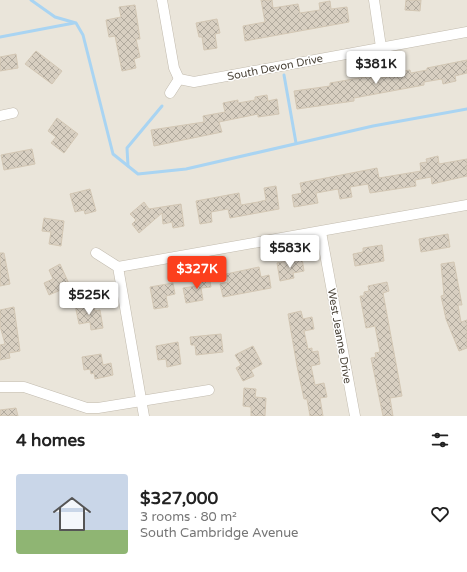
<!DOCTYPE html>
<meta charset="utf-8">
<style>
:root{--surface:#fff;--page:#f6f6f6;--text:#222;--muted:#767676;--line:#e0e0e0;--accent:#fc3f1d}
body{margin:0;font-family:"Varela Round",sans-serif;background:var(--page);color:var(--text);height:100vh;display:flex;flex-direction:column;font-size:15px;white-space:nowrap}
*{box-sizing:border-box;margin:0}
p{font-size:13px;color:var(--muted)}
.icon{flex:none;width:22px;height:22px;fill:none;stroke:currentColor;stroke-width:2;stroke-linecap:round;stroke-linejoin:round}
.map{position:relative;height:416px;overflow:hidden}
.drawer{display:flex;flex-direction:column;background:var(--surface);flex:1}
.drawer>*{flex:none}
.price{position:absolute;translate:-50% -34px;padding:0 9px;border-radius:4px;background:#fff;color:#222;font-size:13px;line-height:26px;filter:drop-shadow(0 1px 2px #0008)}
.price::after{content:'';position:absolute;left:50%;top:24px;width:12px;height:9px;margin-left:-6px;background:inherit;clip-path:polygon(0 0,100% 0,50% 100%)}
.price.current{background:var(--accent);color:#fff}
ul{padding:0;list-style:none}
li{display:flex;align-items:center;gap:12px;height:100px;padding:0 16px}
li+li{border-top:1px solid var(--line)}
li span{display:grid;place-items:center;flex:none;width:112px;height:80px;border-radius:4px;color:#555}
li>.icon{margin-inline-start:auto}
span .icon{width:48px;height:48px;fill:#fffc;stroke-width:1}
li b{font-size:17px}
h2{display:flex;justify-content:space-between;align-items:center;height:48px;padding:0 16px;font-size:17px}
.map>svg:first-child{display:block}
.residential{fill:#eae5da}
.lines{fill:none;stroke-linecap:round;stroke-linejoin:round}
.stream{stroke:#a9d4f2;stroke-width:3}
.building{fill:url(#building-cross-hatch);stroke:#d3c7b4}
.street-casing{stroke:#c2bbae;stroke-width:11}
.street{stroke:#fff;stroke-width:10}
.labels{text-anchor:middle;stroke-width:3;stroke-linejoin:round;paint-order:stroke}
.street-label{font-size:11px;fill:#4b4439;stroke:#fff}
</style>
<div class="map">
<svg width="467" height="416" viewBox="0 0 467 416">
<defs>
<pattern id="building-cross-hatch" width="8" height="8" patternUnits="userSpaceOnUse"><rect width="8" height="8" fill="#d8cfc1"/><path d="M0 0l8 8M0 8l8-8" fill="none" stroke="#b1aa9e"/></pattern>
</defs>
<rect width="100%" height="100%" fill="#f6f3ec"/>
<rect class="residential" x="0" y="0" width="467" height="416"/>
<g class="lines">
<g class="stream">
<polyline points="31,0 55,17 76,23 83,35 113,154 138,174 186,169 373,126 467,109"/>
<polyline points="0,37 74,23"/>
<polyline points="284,75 296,143"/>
<polyline points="128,166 127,148 162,106"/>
</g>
</g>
<g class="building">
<polygon points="261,0 272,0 273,8 298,4 300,13 320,10 319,3 330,1 331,9 347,7 349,22 245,41 243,26 265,22"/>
<polygon points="406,0 421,0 420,11 405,10"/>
<polygon points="135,5 140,39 136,39 140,57 134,59 136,68 122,71 115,36 109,37 106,20 121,17 119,7"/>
<polygon points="217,19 220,33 215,34 217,48 204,50 202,37 199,37 196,23"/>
<polygon points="36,51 62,71 52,84 25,64"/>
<polygon points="16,54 18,68 0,71 0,57"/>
<polygon points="467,60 467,73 455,76 456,81 443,84 442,79 424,82 424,85 354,98 354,101 297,109 294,91 330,86 330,83 371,76 372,80 396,75 396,72 410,70 411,73 427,70 427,68"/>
<polygon points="267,95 268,101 277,99 279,114 258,117 258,114 219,122 222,132 154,146 151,130 204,122 203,116 225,112 223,103 238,100 238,103 255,100 255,97"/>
<polygon points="57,118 78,134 64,153 51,143 56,137 48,131"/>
<polygon points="32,149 35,164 4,170 1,155"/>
<polygon points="438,156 439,164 467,159 467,176 432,184 431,177 415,180 416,186 370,193 368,184 350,187 352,197 340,199 338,189 316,193 318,203 294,207 292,195 302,193 300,183 377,168 379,178 421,171 420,163 427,162 426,159"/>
<polygon points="276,186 279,209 230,218 228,209 211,212 212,222 200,224 196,201 239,193 241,205 258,202 266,200 264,188"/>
<polygon points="90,189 96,211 85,214 84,210 75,212 70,194"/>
<polygon points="144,202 149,209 181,204 184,226 173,228 172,222 163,224 162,213 139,233 132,224 136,220 130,214"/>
<polygon points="44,218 64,221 61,246 49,244 51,232 42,231"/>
<polygon points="448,234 450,247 421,252 419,239"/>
<polygon points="382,245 384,261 355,266 353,254 363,252 363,248"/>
<polygon points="0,253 4,253 10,284 0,286"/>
<polygon points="302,258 304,271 293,273 294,278 280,281 277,263"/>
<polygon points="454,262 462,305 458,305 461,322 467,320 467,348 459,351 446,319 441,296 444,295 441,264"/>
<polygon points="60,264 70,286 49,295 44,283 53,279 49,270"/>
<polygon points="259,267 261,277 269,275 271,288 223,297 220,284 228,282 226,274"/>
<polygon points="209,276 211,287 201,288 203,300 186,303 183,288 196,286 195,279"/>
<polygon points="387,282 389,291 383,293 402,396 390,398 393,416 383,416 371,358 376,357 375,353 380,352 379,347 375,326 366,328 360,296 364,296 364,292 369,291 368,286"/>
<polygon points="173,283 175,294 166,296 168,307 154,309 150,287"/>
<polygon points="89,303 90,308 94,308 95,311 100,310 103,328 91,330 90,322 79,324 75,305"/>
<polygon points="14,307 20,351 9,353 10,358 0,360 0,345 5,344 0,326 0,310"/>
<polygon points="301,311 303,319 312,317 314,329 304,331 308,349 312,348 312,352 318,351 320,364 311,366 315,385 324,383 327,397 320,398 323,416 310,416 307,399 304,399 297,366 288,314"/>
<polygon points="221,334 223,352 196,355 195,345 191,345 190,337"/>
<polygon points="178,342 181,364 167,367 166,359 158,360 156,346"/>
<polygon points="253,346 262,364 251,370 254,376 243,381 236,368 241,365 235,355"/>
<polygon points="101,354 103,365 111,363 113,375 95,379 94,373 91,374 90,369 84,370 82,357"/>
<polygon points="244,388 256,389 255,397 266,398 265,416 251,416 251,407 243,406"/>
<polygon points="16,408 18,416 0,416 0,410"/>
</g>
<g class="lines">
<g class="street-casing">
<g id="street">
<polyline points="162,0 174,68 179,79"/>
<polyline points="374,0 381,47"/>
<polyline points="179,79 194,82 467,32"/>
<polyline points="170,93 179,79"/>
<polyline points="0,116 13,113"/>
<polyline points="321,232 355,416"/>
<polyline points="96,253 118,267 144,416"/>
<polyline points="118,267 467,205"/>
<polyline points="0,387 24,387 87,408 98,408 209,390"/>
</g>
</g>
<use href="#street" class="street"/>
</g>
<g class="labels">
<g class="street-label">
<text transform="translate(275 67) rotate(-11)" y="4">South Devon Drive</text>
<text transform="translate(340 336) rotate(80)" y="4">West Jeanne Drive</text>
</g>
</g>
</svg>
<b class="price" style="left:376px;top:85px">$381K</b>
<b class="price" style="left:290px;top:269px">$583K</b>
<b class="price current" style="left:197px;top:290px">$327K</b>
<b class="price" style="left:89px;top:316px">$525K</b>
</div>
<section class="drawer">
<h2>4 homes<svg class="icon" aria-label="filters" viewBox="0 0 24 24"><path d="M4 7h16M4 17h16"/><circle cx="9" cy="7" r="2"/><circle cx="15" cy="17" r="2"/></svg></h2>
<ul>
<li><span style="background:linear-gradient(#c9d6e8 70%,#8fb573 0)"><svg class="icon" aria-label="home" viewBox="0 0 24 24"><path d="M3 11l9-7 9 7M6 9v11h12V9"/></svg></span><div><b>$327,000</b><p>3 rooms · 80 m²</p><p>South Cambridge Avenue</p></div><svg class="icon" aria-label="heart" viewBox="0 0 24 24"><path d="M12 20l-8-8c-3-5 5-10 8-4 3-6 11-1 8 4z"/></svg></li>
</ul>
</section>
